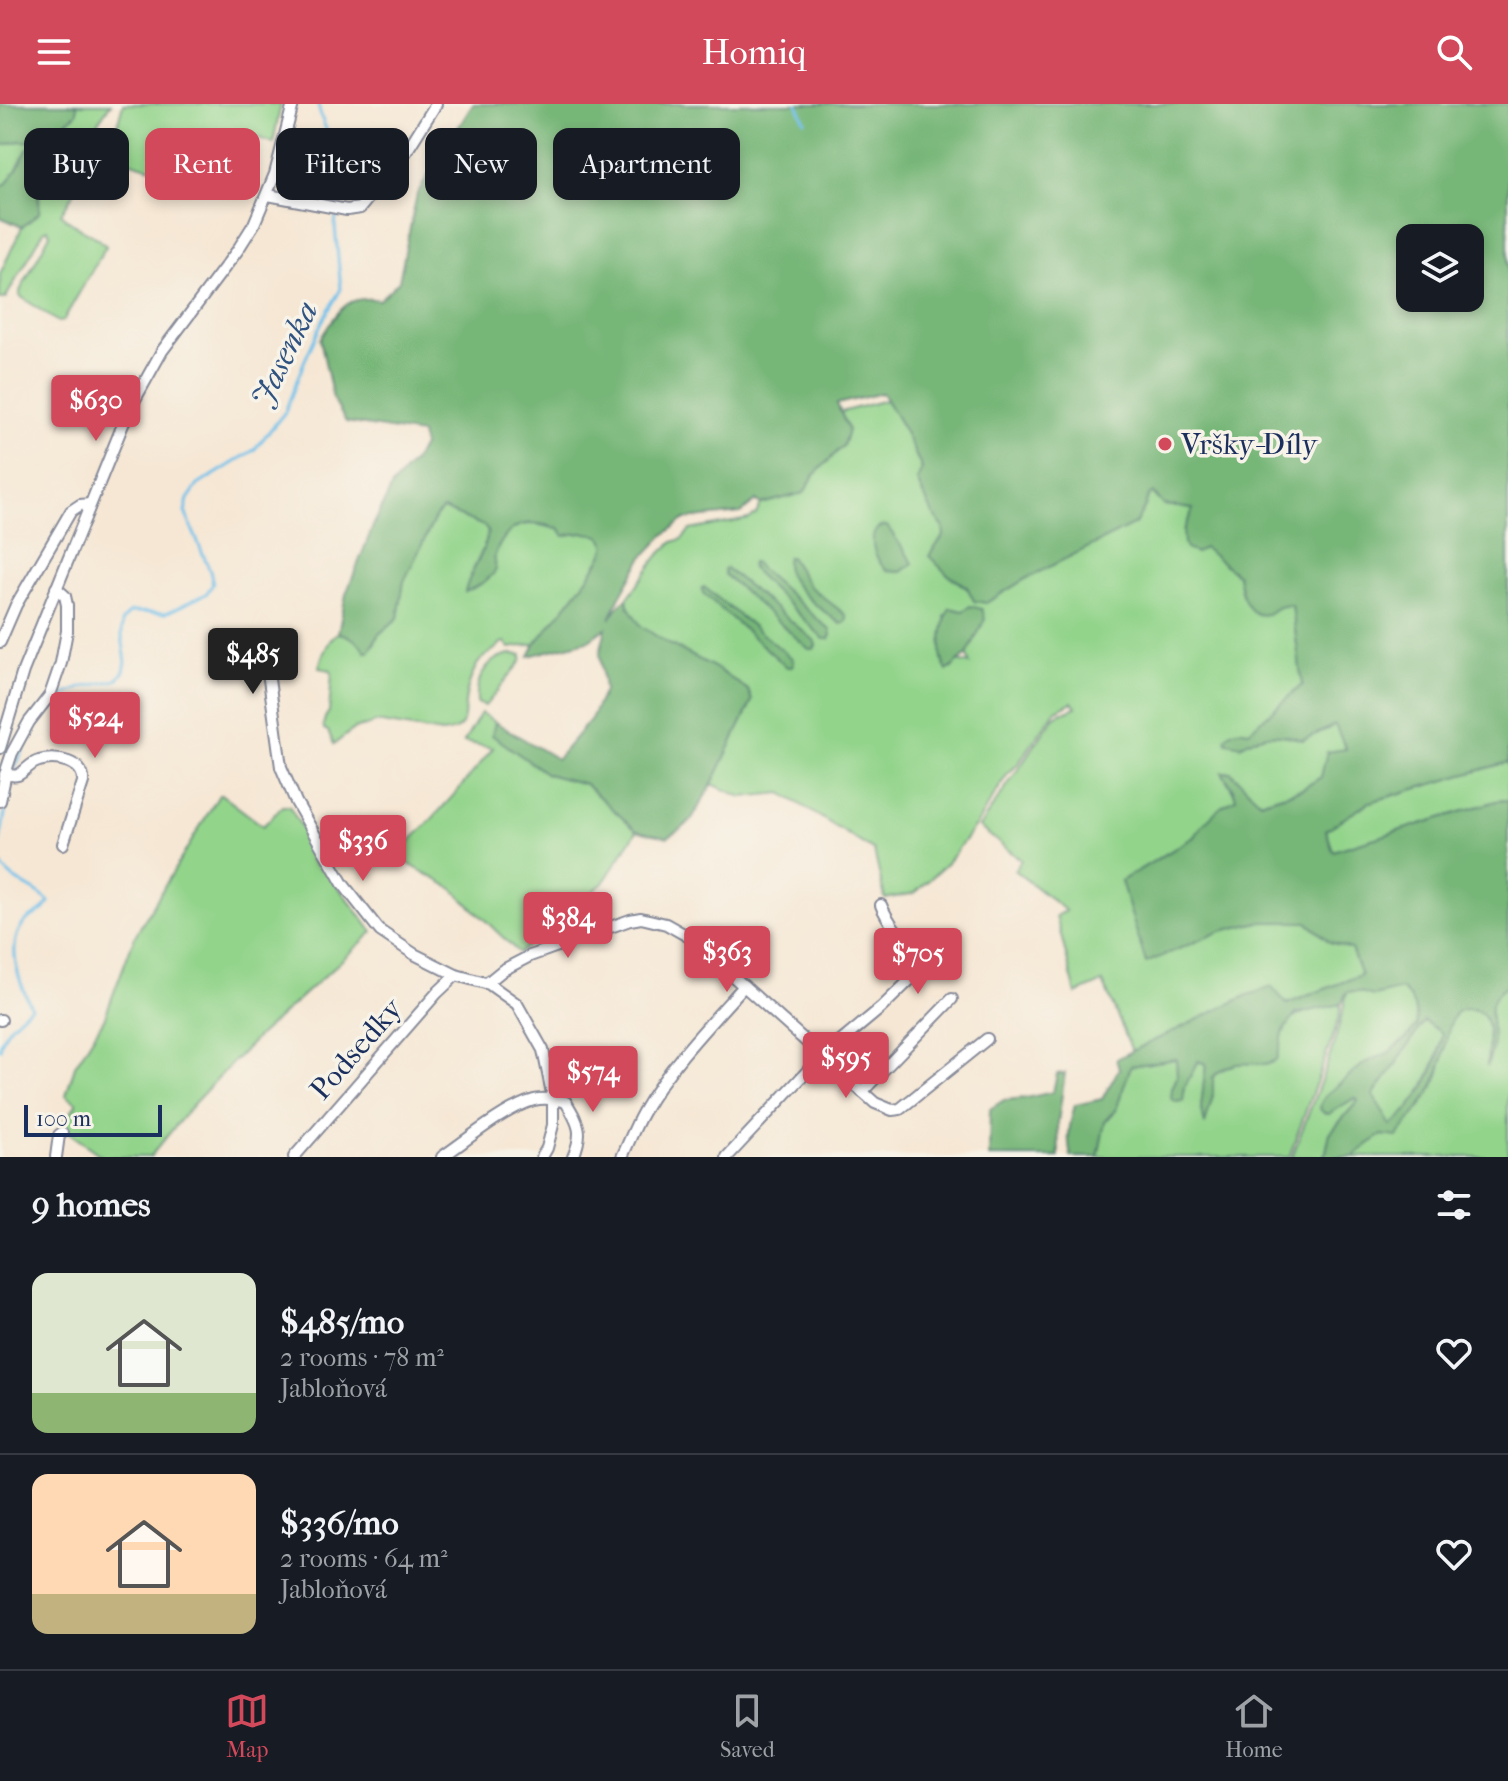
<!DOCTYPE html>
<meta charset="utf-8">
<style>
:root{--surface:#171b24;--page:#242831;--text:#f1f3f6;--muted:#9ea1a6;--line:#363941;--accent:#d1495b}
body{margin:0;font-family:"IM FELL French Canon",serif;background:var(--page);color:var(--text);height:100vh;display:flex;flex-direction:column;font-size:30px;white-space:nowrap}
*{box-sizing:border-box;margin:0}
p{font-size:26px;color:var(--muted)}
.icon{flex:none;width:44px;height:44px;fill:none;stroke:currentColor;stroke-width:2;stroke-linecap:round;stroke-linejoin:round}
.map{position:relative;height:1053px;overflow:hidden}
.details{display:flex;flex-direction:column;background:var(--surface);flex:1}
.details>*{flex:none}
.hud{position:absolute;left:24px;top:24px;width:800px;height:72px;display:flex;gap:16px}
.controls{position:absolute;left:1396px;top:120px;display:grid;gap:16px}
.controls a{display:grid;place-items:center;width:88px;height:88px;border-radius:16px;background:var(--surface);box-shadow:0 4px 12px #0003;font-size:40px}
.scale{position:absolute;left:24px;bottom:20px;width:138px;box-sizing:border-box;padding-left:8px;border:4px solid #1b2f5e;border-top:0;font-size:22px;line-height:28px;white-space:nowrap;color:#1b2f5e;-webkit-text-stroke:6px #f7f3e8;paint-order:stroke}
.price{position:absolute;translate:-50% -68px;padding:0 18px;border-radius:8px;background:var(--accent);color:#fff;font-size:26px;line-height:52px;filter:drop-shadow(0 2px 4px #0008)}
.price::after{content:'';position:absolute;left:50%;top:48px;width:24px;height:18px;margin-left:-12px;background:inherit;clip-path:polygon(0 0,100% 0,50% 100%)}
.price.active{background:#222;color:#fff}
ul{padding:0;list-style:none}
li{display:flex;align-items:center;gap:24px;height:200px;padding:0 32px}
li+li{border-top:2px solid var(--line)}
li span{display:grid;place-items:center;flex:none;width:224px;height:160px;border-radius:16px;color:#555}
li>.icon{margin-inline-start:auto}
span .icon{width:96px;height:96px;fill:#fffc;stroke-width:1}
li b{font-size:34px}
h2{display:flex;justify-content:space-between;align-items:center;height:96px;padding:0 32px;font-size:34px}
.pill{padding:0 28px;border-radius:16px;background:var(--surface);box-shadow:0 4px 12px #0003;font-size:28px;line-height:72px}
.pill.active{background:var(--accent);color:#fff}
header{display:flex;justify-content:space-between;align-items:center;height:104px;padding:0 32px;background:var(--accent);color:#fff;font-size:36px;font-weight:600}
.tab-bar{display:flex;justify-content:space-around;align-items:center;height:112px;border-top:2px solid var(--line);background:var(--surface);font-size:22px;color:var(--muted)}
.tab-bar a{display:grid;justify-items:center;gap:4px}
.tab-bar .active{color:var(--accent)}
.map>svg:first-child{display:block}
.green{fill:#93d48b;stroke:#578274;stroke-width:2;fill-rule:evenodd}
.forest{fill:#76b677;stroke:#48726a;stroke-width:2;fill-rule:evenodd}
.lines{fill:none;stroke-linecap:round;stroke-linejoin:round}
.stream{stroke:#6fc0ea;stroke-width:3}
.minor-casing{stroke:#888b99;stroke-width:14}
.minor{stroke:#fff;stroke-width:10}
.poi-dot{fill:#d1495b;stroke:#f7f3e8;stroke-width:3}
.labels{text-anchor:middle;stroke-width:7;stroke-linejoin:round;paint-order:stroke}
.poi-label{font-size:30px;fill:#1b2f5e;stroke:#f7f3e8;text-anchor:start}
.street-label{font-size:30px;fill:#1b2f5e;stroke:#f7f3e8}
.water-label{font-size:32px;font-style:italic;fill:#305381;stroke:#f7f3e8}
</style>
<header><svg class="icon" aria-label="menu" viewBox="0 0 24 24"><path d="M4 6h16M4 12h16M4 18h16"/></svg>Homiq<svg class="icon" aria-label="search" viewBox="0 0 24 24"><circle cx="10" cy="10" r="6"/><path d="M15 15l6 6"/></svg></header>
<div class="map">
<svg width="1508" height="1053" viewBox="0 0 1508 1053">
<rect width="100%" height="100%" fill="#f7f3e8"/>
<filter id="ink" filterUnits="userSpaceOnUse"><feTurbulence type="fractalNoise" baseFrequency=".0125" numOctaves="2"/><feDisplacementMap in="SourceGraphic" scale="16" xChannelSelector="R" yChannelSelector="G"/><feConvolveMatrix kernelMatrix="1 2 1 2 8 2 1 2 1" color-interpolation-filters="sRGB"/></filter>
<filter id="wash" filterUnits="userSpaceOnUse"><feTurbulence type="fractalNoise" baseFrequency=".006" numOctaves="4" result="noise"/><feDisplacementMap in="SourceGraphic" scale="32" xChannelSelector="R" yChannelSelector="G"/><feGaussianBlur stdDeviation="1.8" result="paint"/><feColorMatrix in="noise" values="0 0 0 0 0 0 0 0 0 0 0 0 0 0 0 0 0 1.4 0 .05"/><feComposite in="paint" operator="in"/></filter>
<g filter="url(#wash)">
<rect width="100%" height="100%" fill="#f6e7d4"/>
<g class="green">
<path d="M77 0H111C92 23 82 47 71 74L75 87 61 110C74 125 94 128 106 142L63 217 58 218 20 192V187L50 130 48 125 44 127 5 195H0V170L22 123 39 109C41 93 37 76 38 59L23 52 17 65 6 81H0V39L4 41 19 37H34L47 34 77 9Z"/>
<polygon points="123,0 281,0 273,39 253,32 221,25 193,73 174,71 112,52 119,14"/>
<path d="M886 296 904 326 922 365 917 377 923 391 928 395 949 429 946 469 986 499 1145 403 1148 392 1153 389 1164 401 1194 405 1183 426 1238 471 1242 491 1268 510 1277 503 1292 501 1302 581 1249 628 1242 641C1265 627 1279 629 1303 636L1336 621 1346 646 1321 673 1302 685 1259 698 1231 668H1222L1237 694C1222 703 1221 704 1209 717 1203 723 1198 724 1195 732L1121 777 1221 827 1259 818H1307L1330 838 1351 845 1361 871 1286 900 1179 925 1132 947 1103 878 1076 890 1056 812 1066 807 1014 766 1021 756 979 723 1052 616 1061 609 1076 603 1072 598 1056 606 1018 660 1007 671 976 721 946 760 915 789 885 795 874 747 782 689 742 693 712 680 752 597 748 586 714 563 667 539 640 522 628 502 627 495 657 453 673 438 682 435 690 426 749 415 756 410 761 400 804 389 814 371 843 342 848 326 841 308ZM963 507 984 514 967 551 970 560 957 557 952 564 945 522V511Z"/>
<path d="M443 405 484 422 488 427C486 449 467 467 469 486L484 478 495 462C493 453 496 446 501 438 515 414 537 419 560 426L564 432C575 429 607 424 605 444 602 462 549 523 535 540L510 544 505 538 501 539C495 548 483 550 477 561 473 568 467 584 466 592 462 612 471 626 442 629L376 618C369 622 364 622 357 624 349 627 341 636 334 640L328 627 324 625C323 619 324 613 329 608L332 569 330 566 319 564C320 557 330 531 338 529 348 527 362 541 366 548L374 541 378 531 398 514 404 476 436 412Z"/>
<path d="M511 550 522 551 521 557 485 602 477 599C475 575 486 554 511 550Z"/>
<path d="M481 609 495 618 493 631 547 670 585 680 637 727 603 779 519 849 453 785 395 752C431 718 462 683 493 644L464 638Z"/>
<polygon points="1508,658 1508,696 1496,697 1333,747 1326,725 1370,698"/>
<polygon points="219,691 222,691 263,722 283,702 289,702 332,775 373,828 257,933 195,998 150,1053 103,1053 61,1023 77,999 66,991 75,962 104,915 135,832"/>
<path d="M1508 881V1053H1354L1367 1041 1382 1031 1397 1032C1412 1013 1429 994 1439 971 1445 954 1445 924 1455 910 1458 905 1465 904 1471 905 1495 907 1488 942 1487 959L1493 942 1490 901 1494 891Z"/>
<path d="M1401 885C1414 895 1416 906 1417 921L1408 933 1388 949 1366 959 1338 981 1324 1009 1328 1010 1353 995 1356 994 1358 997 1330 1029 1326 1048 1322 1053H1292C1312 998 1336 946 1347 888H1360L1374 892Z"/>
<path d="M1341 900 1339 914 1332 935 1289 1053H1098L1105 1018 1116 1006 1130 962 1177 954V973L1172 985 1185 982 1198 957 1206 960 1201 1004 1205 1019 1213 991V973C1232 955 1248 959 1272 959 1289 909 1289 910 1341 900Z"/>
<path d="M1424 917 1442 929C1441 950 1421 995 1406 1010 1401 1014 1396 1018 1391 1022L1373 991 1392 966Z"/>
</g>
<g class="forest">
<polygon points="0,0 77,0 77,9 47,34 45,38 19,37 4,41 0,39"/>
<path d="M473 0H1508V658L1370 698 1326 726 1333 747 1496 697 1508 696V881C1481 899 1493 911 1493 938 1493 946 1489 955 1487 963 1488 946 1496 906 1470 905 1463 905 1458 905 1454 911 1444 929 1446 953 1438 971 1429 995 1412 1013 1397 1033L1382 1031 1367 1041 1354 1053H1322L1326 1048 1330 1029 1358 997 1356 994 1353 995 1329 1010 1324 1009 1320 1005 1321 999 1327 990 1366 958 1388 949 1408 933 1417 921C1416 906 1414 895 1401 885L1373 892 1360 888H1347L1341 900 1296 910 1284 926 1277 955C1259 969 1240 947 1213 973V991L1205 1021 1201 1004 1206 960 1198 957 1185 982 1183 997 1176 998 1171 994 1172 985 1177 973 1176 955 1131 962 1116 1006 1105 1018 1098 1053H1071C1066 1034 1070 1019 1075 1001L1102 995 1119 965 1116 955 1248 891 1272 883 1287 900 1361 871 1351 845 1330 838 1307 818H1259L1221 827 1146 859 1121 777 1194 733C1197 726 1217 705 1224 701 1228 699 1232 697 1236 694L1232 683 1222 668H1231L1260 698 1302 685 1321 673 1327 648 1346 645 1335 621 1303 636C1279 629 1265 627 1242 641L1227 638 1226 634C1232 624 1238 625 1249 627L1302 581 1292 501C1290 501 1281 502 1279 503 1274 505 1272 508 1267 510 1246 516 1240 484 1238 471L1204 444 1196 449 1186 445C1179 427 1187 421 1193 405L1164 401 1153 389 1148 392 1145 403 1135 420 1025 475 986 499 974 497 967 483 946 469 929 452 944 431 943 423 933 410 917 377 922 364 904 326 882 289 837 300 848 326 843 342 814 371 804 389 761 400 756 397 741 409 685 415 664 431 642 454 619 494 610 515 620 500 627 495 628 502 641 522 667 539 714 563 748 586 752 597 712 680 690 718 668 733 637 727 585 680 547 670 492 631 495 618 557 655 591 615 604 587 600 549 606 524 587 537 529 552 535 540C549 523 602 461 605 444 607 424 575 429 564 432L560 425C533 417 514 414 499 442 494 451 493 456 496 466 489 477 476 483 465 488 469 467 486 450 488 427L484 422 443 405 436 412 404 477 398 514 378 531 369 548H366C361 539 348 530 338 529L346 490 374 420 393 380 414 357 423 342 421 330 346 318 333 295 320 235C337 210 345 189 379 196L399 177 417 90ZM1410 134H1470V194H1410ZM1424 917 1442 929C1442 960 1415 1003 1391 1022L1373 991 1392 966Z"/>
<path d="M28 44H42C39 55 36 66 37 77 37 88 40 98 39 109L22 123 0 113V81L6 80 17 65Z"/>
<path d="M883 422H887L913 459 901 468C896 468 892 468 887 466 875 458 864 427 883 422Z"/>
<path d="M787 453H790L809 482 846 511 847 515 845 519 841 520C823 506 779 478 787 453Z"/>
<polygon points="753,458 830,526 831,531 829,535 824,535 752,465 751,460"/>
<polygon points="726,464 814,536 816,541 814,545 809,545 725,471 724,466"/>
<polygon points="704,483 792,554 794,559 792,563 787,563 703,489 702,484"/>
<path d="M970 502 982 505 985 515 967 551 947 567C945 563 943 560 942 555 939 544 944 513 950 504L963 507Z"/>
<polygon points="1065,969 1058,1018 1059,1053 989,1053 990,1005 1004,996 1026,994 1053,988 1057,970"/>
</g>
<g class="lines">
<g class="stream">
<path d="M318 0C321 22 336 40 340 61 343 74 340 86 338 100"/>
<polyline points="797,0 805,17"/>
<polyline points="0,737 12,670 35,621 64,591 84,583 117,576 124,567 126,558 122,533 122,517 130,508 166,509 206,490 213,480 210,467 185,408 188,395 198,381 254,346 285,308 304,258 324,214 341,185 335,122 337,107"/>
<path d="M0 758C9 779 35 782 49 798 44 809 32 810 25 818 4 840 20 880 31 903 18 915 2 926 0 945"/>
</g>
</g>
</g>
<g filter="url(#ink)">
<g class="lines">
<g class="minor-casing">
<g id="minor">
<polyline points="268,91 347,106 360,104 406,48 436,0"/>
<polyline points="0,538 16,501 71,407 80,401 90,400"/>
<polyline points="268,568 281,663 296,698 343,780 380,827 414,850 456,871 489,880 517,900 543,946 553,994 553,1021 547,1044 542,1053"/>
<polyline points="0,644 23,567 128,308 162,247 237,147 254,120 275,70 293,0"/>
<path d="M5 670C9 671 14 672 18 671 26 667 30 659 39 657 55 652 85 657 83 678L63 740"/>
<polyline points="0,697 7,664 12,649 29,618 50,591 61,559 67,527 67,501 65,492 56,484"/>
<polyline points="487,879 503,866 530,852 630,816 641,814 666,820 689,833 875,999 892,1006 900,1005 987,935"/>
<polyline points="0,916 1,916"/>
<polyline points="862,988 952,895"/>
<polyline points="56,1053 59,1031 62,1029"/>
<polyline points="294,1053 437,889 456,871"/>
<path d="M442 1053C467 1036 505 1004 534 996 545 993 555 995 566 998 579 1020 584 1028 573 1053"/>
<path d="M622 1053C629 1038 635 1022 643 1008 670 961 708 922 744 882"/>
<path d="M727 1053 815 959 881 904 917 869C915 846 889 823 881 801"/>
</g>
</g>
<use href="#minor" class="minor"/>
</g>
</g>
<circle class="poi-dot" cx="1165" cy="340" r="8"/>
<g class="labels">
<g class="poi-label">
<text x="1181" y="350">Vršky-Díly</text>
</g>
<g class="street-label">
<text transform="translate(356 945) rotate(-49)" y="10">Podsedky</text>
</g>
<g class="water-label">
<text transform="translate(284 250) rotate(-64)" y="11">Jasenka</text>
</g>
</g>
</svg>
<div class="controls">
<a><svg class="icon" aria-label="layers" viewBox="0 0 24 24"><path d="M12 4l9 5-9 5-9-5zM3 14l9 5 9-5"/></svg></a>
</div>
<div class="scale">100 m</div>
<b class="price" style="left:96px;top:339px">$630</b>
<b class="price active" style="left:253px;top:592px">$485</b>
<b class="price" style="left:95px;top:656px">$524</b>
<b class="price" style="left:363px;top:779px">$336</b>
<b class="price" style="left:568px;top:856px">$384</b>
<b class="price" style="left:727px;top:890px">$363</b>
<b class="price" style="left:918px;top:892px">$705</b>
<b class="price" style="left:846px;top:996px">$595</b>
<b class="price" style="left:593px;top:1010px">$574</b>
<div class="hud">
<a class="pill">Buy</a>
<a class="pill active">Rent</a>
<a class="pill">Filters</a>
<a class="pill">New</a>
<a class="pill">Apartment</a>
</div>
</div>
<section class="details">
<h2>9 homes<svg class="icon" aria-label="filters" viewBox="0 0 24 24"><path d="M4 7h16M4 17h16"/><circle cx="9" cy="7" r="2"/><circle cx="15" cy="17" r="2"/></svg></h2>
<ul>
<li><span style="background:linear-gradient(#dfe7d0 75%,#8fb573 0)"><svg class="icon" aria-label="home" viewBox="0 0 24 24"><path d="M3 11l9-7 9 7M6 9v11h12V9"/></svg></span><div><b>$485/mo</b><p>2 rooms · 78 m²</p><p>Jabloňová</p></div><svg class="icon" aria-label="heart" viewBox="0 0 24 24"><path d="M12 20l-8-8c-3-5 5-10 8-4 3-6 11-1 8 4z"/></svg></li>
<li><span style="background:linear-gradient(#ffd9b3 75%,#c2b280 0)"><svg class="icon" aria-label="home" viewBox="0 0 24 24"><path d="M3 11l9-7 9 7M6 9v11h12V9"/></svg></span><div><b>$336/mo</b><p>2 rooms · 64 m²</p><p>Jabloňová</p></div><svg class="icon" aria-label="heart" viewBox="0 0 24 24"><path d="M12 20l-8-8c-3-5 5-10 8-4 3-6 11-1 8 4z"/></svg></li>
</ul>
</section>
<nav class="tab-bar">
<a class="active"><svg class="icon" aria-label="map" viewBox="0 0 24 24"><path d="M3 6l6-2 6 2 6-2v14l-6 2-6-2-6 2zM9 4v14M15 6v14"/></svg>Map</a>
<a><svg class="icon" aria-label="saved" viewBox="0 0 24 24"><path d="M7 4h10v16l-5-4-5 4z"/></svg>Saved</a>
<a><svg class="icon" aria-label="home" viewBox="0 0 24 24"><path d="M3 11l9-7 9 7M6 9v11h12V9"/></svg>Home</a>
</nav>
